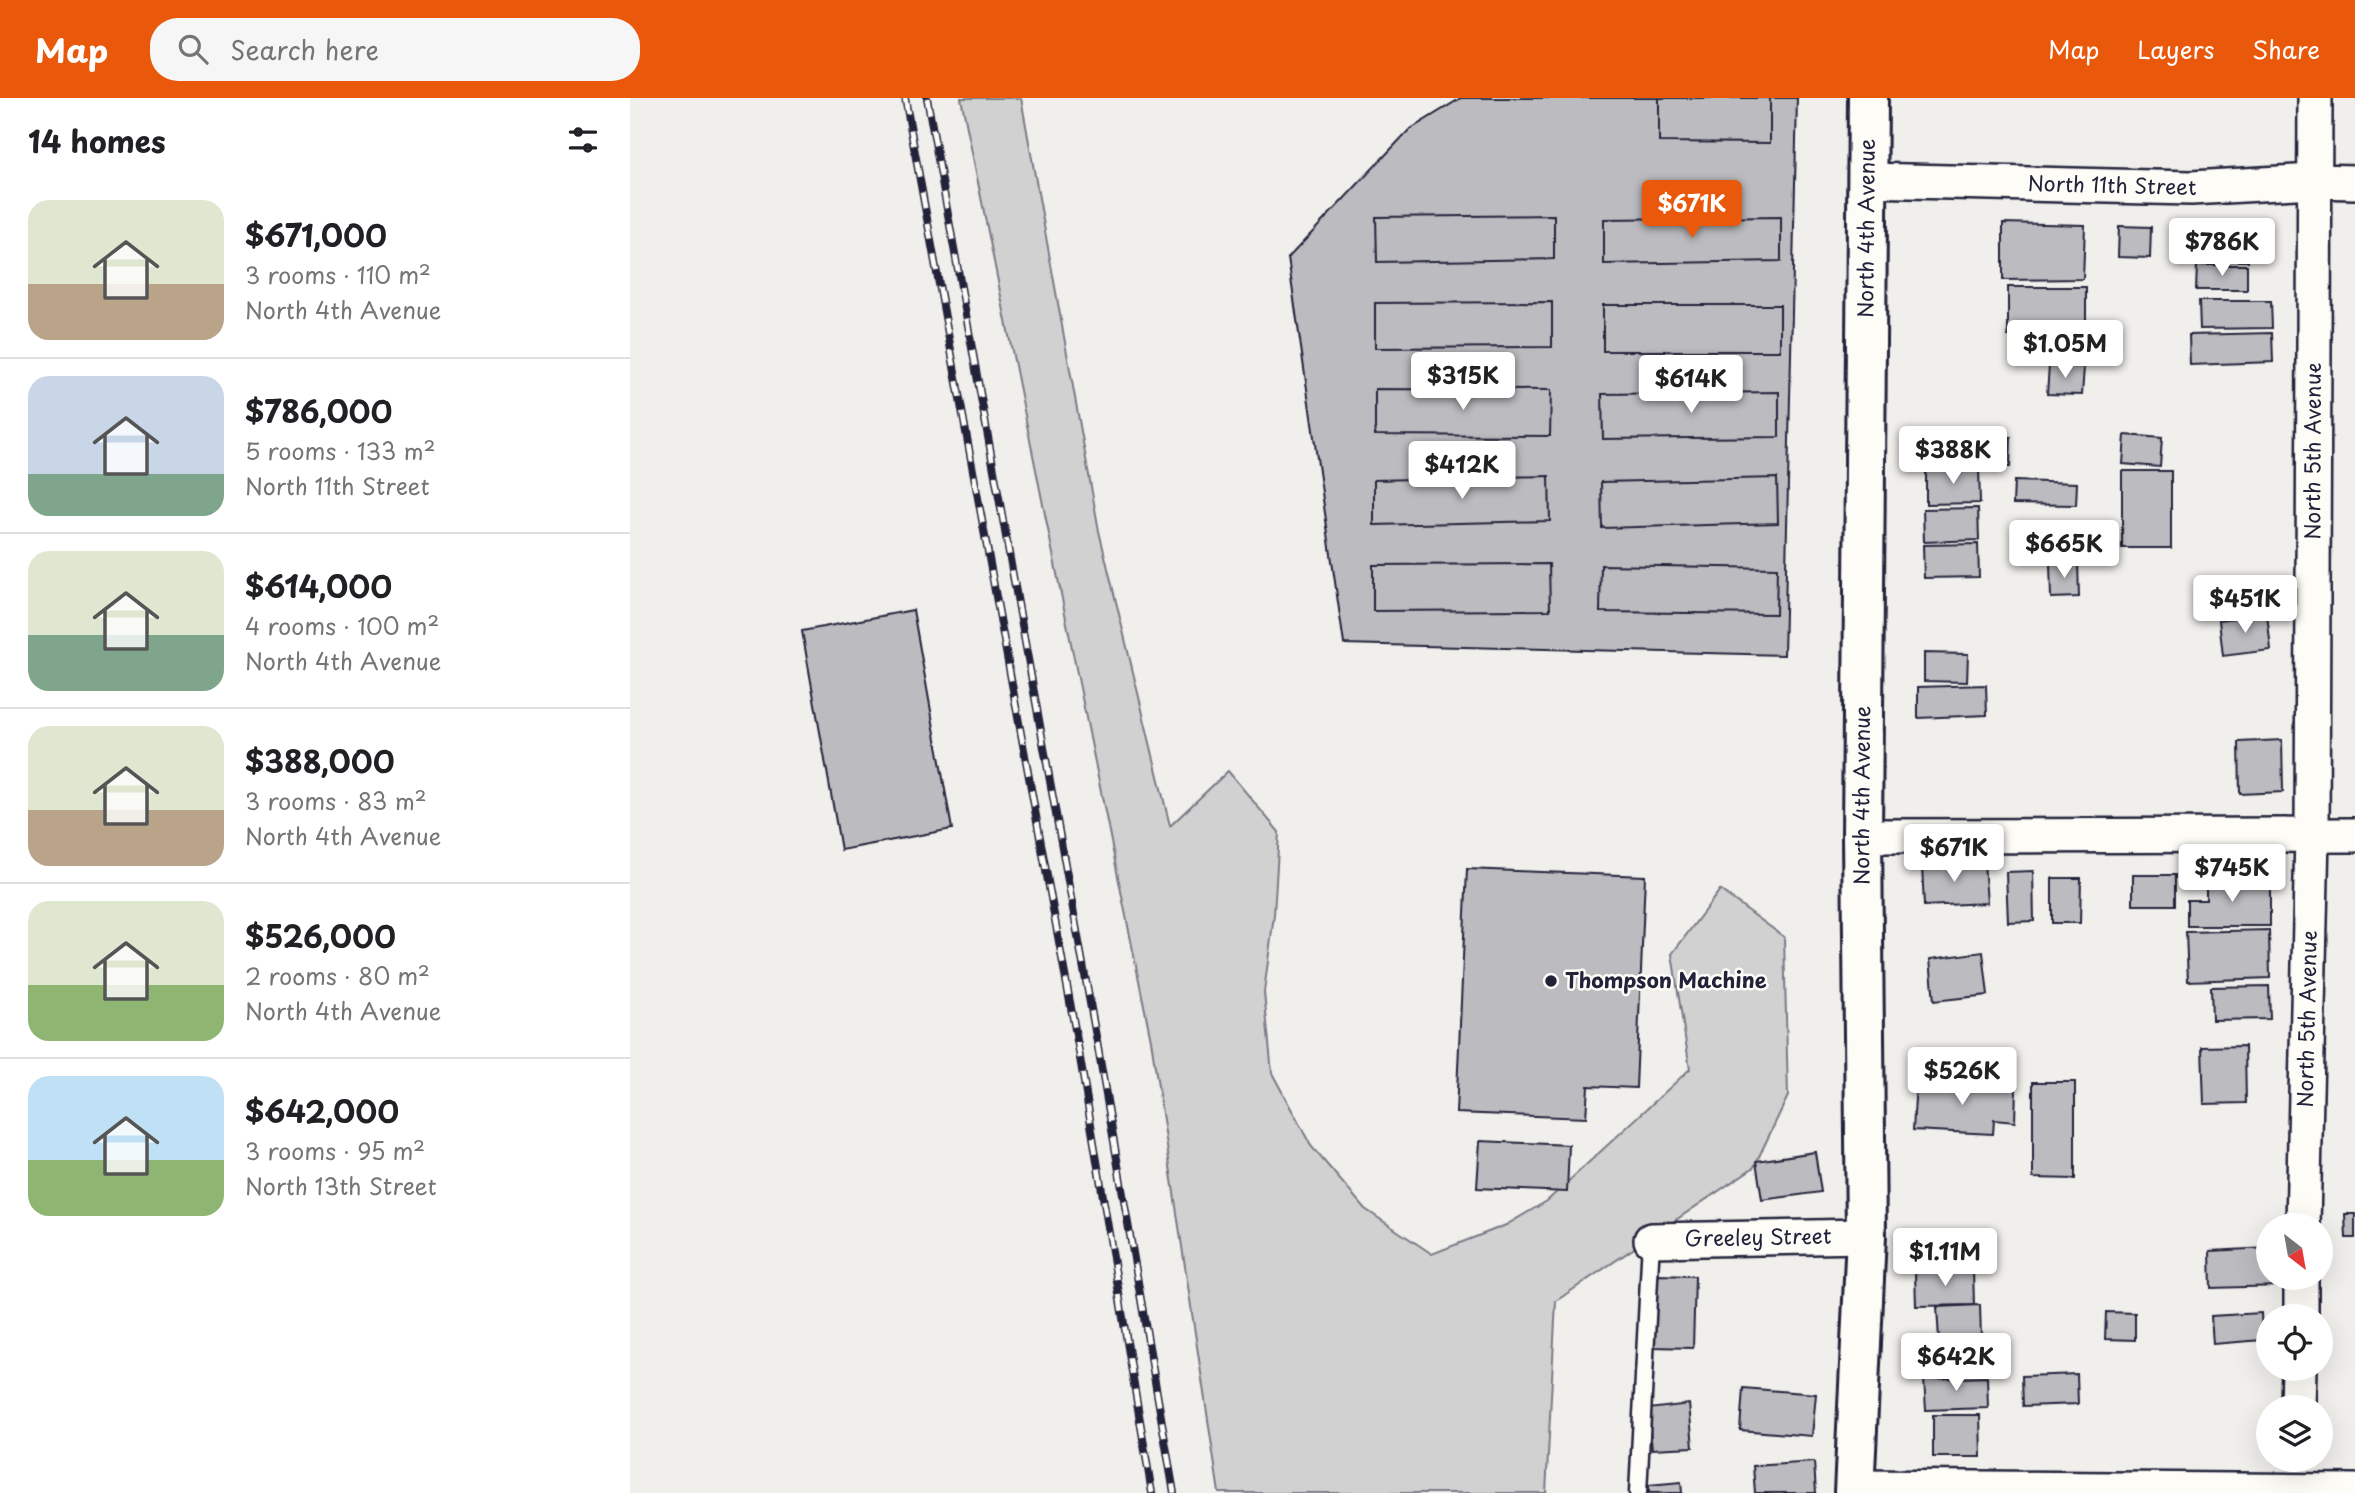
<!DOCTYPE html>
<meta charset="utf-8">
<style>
:root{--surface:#fff;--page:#f6f6f6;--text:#202124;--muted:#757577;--line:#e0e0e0;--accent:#ea580c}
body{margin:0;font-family:"Playpen Sans",sans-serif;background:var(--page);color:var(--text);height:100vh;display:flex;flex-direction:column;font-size:26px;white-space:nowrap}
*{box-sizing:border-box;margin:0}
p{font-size:23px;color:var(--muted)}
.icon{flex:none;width:38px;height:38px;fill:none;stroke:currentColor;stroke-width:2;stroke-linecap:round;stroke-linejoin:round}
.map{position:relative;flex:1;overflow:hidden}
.drawer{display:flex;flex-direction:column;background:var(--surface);width:630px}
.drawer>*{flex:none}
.needle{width:46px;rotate:149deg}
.controls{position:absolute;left:1626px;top:1115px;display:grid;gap:14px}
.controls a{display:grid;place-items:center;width:77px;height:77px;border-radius:50%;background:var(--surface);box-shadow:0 7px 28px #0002;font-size:35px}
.price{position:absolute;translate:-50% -60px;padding:0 16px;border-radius:7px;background:#fff;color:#222;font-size:23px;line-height:46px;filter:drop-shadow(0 2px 4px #0008)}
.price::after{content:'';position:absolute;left:50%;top:42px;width:21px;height:16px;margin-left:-10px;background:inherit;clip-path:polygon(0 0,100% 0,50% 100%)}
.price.active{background:var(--accent);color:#fff}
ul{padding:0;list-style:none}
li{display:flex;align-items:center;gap:21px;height:175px;padding:0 28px}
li+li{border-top:2px solid var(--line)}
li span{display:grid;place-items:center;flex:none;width:196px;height:140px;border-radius:21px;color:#555}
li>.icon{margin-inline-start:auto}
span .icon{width:84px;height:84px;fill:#fffc;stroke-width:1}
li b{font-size:30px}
h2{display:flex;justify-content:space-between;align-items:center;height:84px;padding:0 28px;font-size:30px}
header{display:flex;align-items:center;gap:42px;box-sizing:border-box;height:98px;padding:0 35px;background:var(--accent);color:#fff}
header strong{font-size:33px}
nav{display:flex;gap:38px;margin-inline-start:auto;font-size:24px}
.search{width:490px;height:63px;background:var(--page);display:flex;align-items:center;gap:18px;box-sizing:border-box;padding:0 24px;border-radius:28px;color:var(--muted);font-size:26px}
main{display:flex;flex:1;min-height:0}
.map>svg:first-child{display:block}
.green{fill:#d2d1d1;stroke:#7a7a86;stroke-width:2}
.building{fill:#bcbcc0;stroke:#22223b;stroke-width:2}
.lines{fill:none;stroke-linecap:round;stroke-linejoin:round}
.lane-casing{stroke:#22223b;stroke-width:21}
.street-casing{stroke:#22223b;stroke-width:38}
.secondary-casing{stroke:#22223b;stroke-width:44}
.lane{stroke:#fdfcf7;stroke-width:16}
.street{stroke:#fdfcf7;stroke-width:33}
.secondary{stroke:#fdfcf7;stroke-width:38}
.rail-casing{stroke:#22223b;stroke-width:8}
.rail{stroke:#fdfcf7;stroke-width:5;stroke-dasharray:16;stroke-linecap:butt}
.poi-dot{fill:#22223b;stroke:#fdfcf7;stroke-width:2.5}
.labels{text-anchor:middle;stroke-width:5;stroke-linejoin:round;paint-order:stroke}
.street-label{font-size:21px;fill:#22223b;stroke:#fdfcf7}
.poi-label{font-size:21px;font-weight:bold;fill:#22223b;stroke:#fdfcf7;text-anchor:start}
</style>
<header>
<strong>Map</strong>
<div class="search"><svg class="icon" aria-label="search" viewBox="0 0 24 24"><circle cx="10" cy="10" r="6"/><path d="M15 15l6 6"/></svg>Search here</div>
<nav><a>Map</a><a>Layers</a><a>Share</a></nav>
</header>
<main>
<section class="drawer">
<h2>14 homes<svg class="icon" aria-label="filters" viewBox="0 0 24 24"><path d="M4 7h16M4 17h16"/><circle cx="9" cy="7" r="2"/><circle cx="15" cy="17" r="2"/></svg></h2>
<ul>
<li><span style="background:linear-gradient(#dfe7d0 60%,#b9a48a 0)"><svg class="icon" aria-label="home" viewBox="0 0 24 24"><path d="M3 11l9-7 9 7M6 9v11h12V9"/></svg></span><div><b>$671,000</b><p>3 rooms · 110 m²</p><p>North 4th Avenue</p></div></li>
<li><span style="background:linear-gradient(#c9d6e8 70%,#7fa58c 0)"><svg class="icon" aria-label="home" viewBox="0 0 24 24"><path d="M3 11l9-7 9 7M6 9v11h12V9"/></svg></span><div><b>$786,000</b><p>5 rooms · 133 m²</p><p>North 11th Street</p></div></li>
<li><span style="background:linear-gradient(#dfe7d0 60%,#7fa58c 0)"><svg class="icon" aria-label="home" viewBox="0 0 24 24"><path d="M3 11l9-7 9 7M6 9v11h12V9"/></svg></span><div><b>$614,000</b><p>4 rooms · 100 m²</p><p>North 4th Avenue</p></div></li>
<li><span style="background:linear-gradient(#dfe7d0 60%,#b9a48a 0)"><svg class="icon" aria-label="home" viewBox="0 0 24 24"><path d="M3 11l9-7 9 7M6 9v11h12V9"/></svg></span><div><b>$388,000</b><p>3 rooms · 83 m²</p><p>North 4th Avenue</p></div></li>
<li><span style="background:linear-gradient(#dfe7d0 60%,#8fb573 0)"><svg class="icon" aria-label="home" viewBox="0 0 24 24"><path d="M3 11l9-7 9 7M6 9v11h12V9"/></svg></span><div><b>$526,000</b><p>2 rooms · 80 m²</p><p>North 4th Avenue</p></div></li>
<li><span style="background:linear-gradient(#bfe0f5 60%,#8fb573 0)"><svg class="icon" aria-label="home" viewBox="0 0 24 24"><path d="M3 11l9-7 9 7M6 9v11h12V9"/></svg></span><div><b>$642,000</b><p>3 rooms · 95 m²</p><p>North 13th Street</p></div></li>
</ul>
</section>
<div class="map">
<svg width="1725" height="1395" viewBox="0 0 1725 1395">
<rect width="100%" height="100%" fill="#f0efec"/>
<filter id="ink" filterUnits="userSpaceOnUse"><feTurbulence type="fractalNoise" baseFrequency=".0143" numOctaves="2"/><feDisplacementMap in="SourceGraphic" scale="14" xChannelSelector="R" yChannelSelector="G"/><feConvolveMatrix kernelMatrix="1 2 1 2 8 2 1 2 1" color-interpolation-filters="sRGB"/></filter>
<g filter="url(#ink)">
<polygon class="green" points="331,0 391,0 469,433 540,728 598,673 649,734 644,817 634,894 642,975 681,1048 735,1111 802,1156 876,1127 917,1103 1060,971 1042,856 1090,792 1154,839 1158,998 1124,1069 926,1203 916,1395 589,1395 521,942"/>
<g class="building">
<polygon points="831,0 1167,0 1154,557 714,546 658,160 779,32"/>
<polygon points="1029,0 1140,0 1140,45 1029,44"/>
<polygon points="924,117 924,161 747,164 746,119"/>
<polygon points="1151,119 1151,163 974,166 974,121"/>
<polygon points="1373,125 1455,127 1453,181 1373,182"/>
<polygon points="1489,128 1521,129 1520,160 1488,159"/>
<polygon points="1556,133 1619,134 1618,163 1556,162"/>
<polygon points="1567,167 1617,167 1617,192 1566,192"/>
<rect x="1378" y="189" width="78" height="49"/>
<polygon points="1569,203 1641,203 1642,230 1570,231"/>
<polygon points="922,204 922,249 745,250 745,205"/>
<rect x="973" y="207" width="177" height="46"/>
<polygon points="1642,235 1643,264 1560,267 1559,237"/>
<polygon points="1419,267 1454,269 1452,297 1417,296"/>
<polygon points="745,291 921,292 920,338 745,337"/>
<polygon points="1149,294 1149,339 973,341 972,296"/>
<polygon points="1495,337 1532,340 1530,369 1493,366"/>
<polygon points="1293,338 1381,339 1380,369 1293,367"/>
<polygon points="1349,370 1350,405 1296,406 1296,371"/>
<rect x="1492" y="373" width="49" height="77"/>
<polygon points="919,378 920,423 744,427 744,382"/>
<polygon points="1147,380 1148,425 972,430 971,384"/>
<polygon points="1384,383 1447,385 1446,407 1383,406"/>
<polygon points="1348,410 1349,442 1294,444 1293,411"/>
<polygon points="1348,446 1349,479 1294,480 1293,447"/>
<polygon points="1448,464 1449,499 1421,500 1420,465"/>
<polygon points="919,466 920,512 743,513 743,467"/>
<polygon points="971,467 1147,470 1146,516 970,514"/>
<polygon points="283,512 322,731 211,752 172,533"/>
<polygon points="1637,516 1641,552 1593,558 1589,522"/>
<polygon points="1294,555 1338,556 1337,584 1294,583"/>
<polygon points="1356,587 1357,617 1288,620 1288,589"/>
<polygon points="1652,642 1653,694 1610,696 1609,644"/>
<polygon points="1354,764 1357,805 1294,808 1292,768"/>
<polygon points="837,771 1015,778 1006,990 958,988 956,1020 826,1015"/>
<polygon points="1403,773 1404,823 1378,824 1376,774"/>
<rect x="1503" y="777" width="42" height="30"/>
<polygon points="1422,780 1451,780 1450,825 1422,825"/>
<polygon points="1576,781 1640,781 1640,828 1557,828 1557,802 1576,802"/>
<polygon points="1639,832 1640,880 1558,883 1556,834"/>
<polygon points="1353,854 1358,897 1304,903 1300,861"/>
<polygon points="1639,888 1640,921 1582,922 1581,889"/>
<polygon points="1615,948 1616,1005 1574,1006 1572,949"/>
<polygon points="1286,984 1386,989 1385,1024 1364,1022 1363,1036 1283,1032"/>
<polygon points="1403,984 1445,984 1445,1081 1403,1080"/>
<polygon points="850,1043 939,1047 937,1094 847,1090"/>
<polygon points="1185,1054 1191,1094 1132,1102 1126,1063"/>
<polygon points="1715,1116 1725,1116 1725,1140 1716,1140"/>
<polygon points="1343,1137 1344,1170 1286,1172 1285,1139"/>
<polygon points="1638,1150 1638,1180 1650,1180 1650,1188 1581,1190 1580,1153"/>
<polygon points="1343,1172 1344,1207 1286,1208 1285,1174"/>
<polygon points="1025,1177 1065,1178 1063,1250 1023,1249"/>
<polygon points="1350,1207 1351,1241 1309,1242 1307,1209"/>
<polygon points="1476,1214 1505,1215 1505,1242 1475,1241"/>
<polygon points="1631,1215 1632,1242 1583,1246 1581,1218"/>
<polygon points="1352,1242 1354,1272 1295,1276 1293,1247"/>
<polygon points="1447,1276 1448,1306 1393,1308 1392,1278"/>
<polygon points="1357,1279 1358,1310 1296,1312 1294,1281"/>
<polygon points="1113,1290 1186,1296 1182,1338 1110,1332"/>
<polygon points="1059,1306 1063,1349 1022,1351 1018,1311"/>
<polygon points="1303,1317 1350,1317 1351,1359 1303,1359"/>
<polygon points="1184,1364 1186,1395 1125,1395 1123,1368"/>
<polygon points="1051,1384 1052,1395 1019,1395 1019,1387"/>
</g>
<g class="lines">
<g class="lane-casing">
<polyline id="lane" points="1008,1395 1021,1142"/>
</g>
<g class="street-casing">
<g id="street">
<path id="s1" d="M1237 82 1561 90 1684 83 1725 84"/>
<polyline points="1232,738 1725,737"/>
<path id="s2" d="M1673 1127 1682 737 1685 0"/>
<path id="s3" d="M1021 1142 1236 1138"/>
<polyline points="1671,1218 1671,1180"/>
<polyline points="1668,1309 1669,1270"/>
<polyline points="1224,1389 1725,1393"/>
</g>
</g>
<g class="secondary-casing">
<g id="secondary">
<path id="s4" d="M1224 1395 1236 1138 1232 738 1238 0"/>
</g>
</g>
<use href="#lane" class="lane"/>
<use href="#street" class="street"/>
<use href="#secondary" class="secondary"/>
<g class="rail-casing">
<g id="rail">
<polyline points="275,0 448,948 522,1395"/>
<polyline points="297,0 467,944 544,1395"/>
</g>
</g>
<use href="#rail" class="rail"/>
</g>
</g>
<circle class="poi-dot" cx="921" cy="883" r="7"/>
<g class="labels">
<g class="street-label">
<text dy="7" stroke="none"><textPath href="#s1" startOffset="245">North 11th Street</textPath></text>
<text dy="7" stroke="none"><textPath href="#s4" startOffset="1265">North 4th Avenue</textPath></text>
<text dy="7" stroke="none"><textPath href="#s2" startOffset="774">North 5th Avenue</textPath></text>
<text dy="7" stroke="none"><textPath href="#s4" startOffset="698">North 4th Avenue</textPath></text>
<text dy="7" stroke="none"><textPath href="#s2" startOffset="206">North 5th Avenue</textPath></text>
<text dy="7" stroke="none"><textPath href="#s3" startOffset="107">Greeley Street</textPath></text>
</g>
<g class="poi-label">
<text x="935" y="890">Thompson Machine</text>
</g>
</g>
</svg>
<div class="controls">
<a><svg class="needle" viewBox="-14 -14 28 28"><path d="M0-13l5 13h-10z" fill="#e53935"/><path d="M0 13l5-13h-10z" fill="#757577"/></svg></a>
<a><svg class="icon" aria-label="locate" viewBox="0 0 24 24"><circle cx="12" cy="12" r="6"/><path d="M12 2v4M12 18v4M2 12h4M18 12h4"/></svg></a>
<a><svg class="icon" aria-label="layers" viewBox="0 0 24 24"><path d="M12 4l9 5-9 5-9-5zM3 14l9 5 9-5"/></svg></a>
</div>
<b class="price active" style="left:1062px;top:142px">$671K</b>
<b class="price" style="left:1592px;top:180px">$786K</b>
<b class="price" style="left:1435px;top:282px">$1.05M</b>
<b class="price" style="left:833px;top:314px">$315K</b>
<b class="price" style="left:1061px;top:317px">$614K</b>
<b class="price" style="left:1323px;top:388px">$388K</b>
<b class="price" style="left:832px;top:403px">$412K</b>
<b class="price" style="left:1434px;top:482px">$665K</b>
<b class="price" style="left:1615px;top:537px">$451K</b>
<b class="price" style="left:1324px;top:786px">$671K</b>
<b class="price" style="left:1602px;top:806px">$745K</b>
<b class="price" style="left:1332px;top:1009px">$526K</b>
<b class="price" style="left:1315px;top:1190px">$1.11M</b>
<b class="price" style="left:1326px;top:1295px">$642K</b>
</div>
</main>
